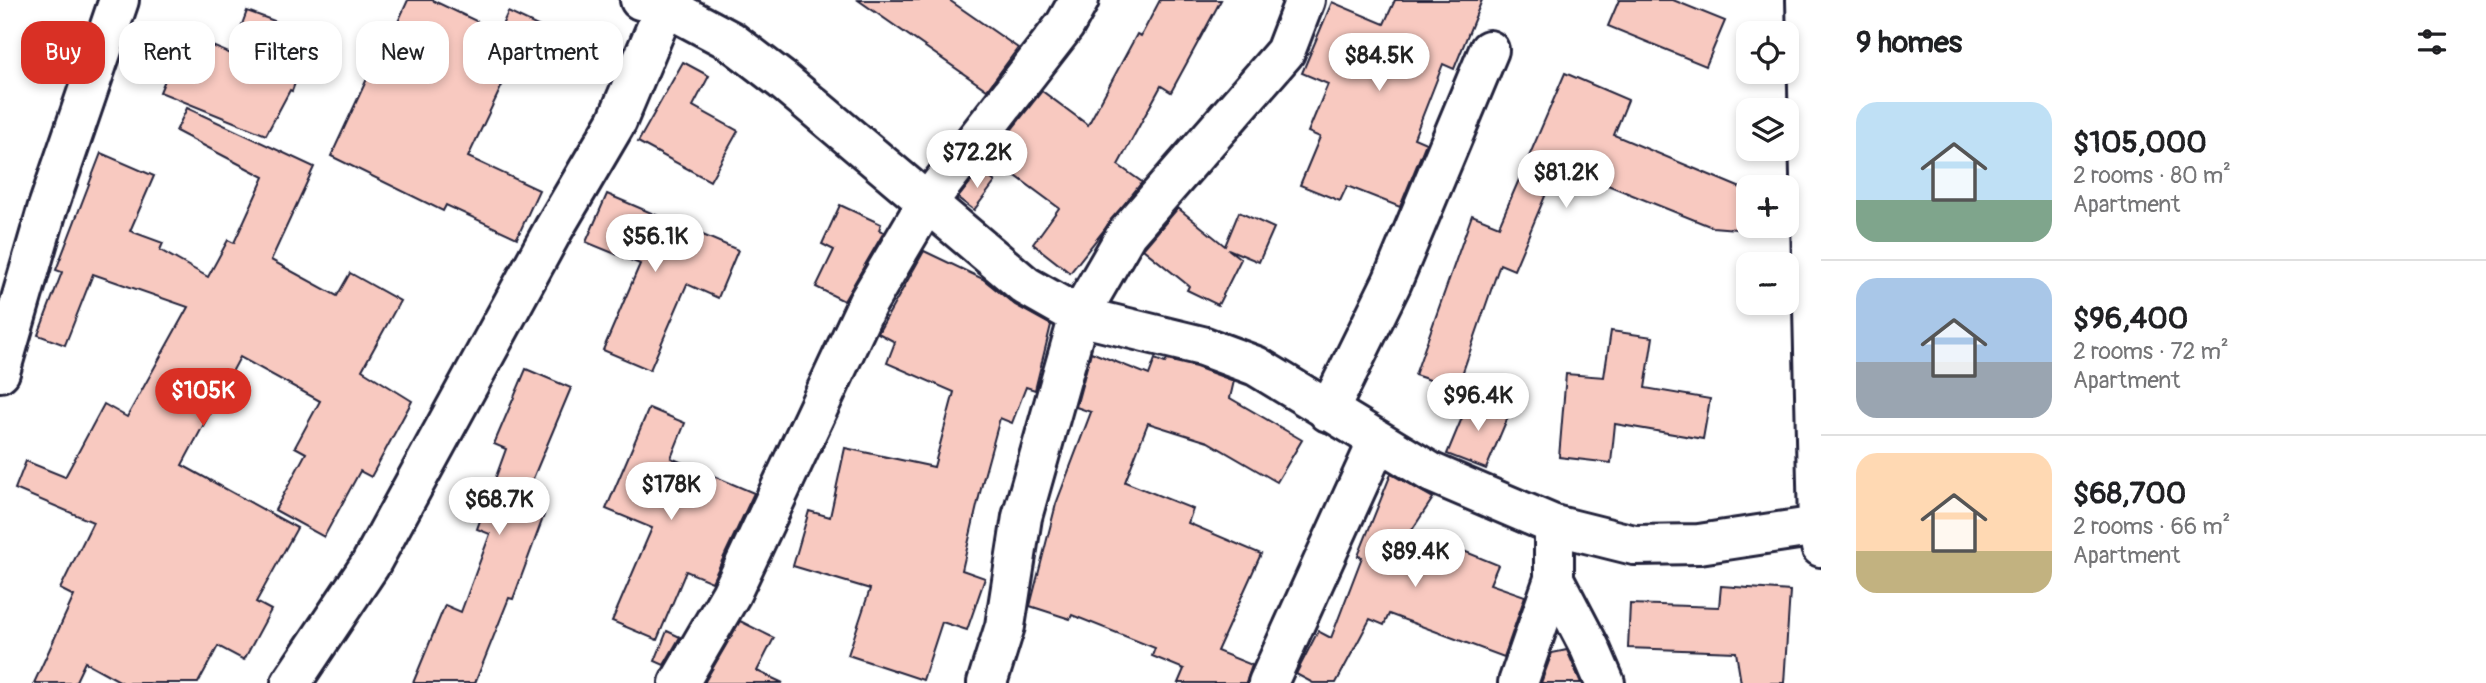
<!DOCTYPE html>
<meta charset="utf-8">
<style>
:root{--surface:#fff;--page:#f6f6f6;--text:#202124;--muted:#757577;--line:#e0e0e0;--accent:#d93025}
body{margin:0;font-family:Pangolin,sans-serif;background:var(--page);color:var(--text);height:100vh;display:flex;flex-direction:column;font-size:26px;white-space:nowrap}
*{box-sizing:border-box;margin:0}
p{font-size:23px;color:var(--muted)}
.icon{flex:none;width:38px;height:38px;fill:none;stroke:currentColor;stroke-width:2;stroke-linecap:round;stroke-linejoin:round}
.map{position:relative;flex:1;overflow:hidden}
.panel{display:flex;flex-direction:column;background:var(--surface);width:665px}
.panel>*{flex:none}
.banner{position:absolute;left:21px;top:21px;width:665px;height:63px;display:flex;gap:14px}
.tools{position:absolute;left:1736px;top:21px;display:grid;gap:14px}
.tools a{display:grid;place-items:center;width:63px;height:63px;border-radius:14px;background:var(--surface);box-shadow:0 4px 10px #0003;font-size:35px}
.price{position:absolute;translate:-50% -60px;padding:0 16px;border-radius:24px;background:#fff;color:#222;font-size:23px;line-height:46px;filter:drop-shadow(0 2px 4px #0008)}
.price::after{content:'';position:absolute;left:50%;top:42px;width:21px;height:16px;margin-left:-10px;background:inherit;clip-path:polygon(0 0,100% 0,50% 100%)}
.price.active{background:var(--accent);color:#fff}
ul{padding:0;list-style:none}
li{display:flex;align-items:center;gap:21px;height:175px;padding:0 35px}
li+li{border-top:2px solid var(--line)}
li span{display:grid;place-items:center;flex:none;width:196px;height:140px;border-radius:21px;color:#555}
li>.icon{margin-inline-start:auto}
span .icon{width:84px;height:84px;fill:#fffc;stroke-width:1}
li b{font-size:30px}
h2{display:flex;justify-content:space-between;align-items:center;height:84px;padding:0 35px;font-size:30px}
.tag{padding:0 24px;border-radius:21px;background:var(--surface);box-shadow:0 4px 10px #0003;font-size:24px;line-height:63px}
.tag.active{background:var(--accent);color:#fff}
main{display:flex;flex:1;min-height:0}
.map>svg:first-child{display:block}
.building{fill:#f8c9c0;stroke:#22223b;stroke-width:2}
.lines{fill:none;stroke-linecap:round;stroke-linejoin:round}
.minor-casing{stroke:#22223b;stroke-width:44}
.minor{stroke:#fff;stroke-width:38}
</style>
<main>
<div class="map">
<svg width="1821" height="683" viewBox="0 0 1821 683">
<rect width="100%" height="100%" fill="#fff"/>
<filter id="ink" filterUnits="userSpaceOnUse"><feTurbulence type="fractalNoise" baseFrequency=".0143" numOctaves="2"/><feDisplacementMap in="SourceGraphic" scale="14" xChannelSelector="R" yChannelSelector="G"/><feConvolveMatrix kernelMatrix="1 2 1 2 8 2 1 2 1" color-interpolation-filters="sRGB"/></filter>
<g filter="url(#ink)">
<g class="building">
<polygon points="408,0 432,0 499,32 508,12 572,42 555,79 514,60 468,157 539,190 517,238 446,205 443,211 331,156 372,68 376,70"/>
<polygon points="858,0 949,0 1018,48 987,90"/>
<polygon points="1160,0 1221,0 1171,92 1161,86 1118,165 1142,182 1070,273 1033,244 1059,208 990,157 1042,91 1088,125 1137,34 1141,36"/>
<polygon points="1395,0 1482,0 1454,69 1443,64 1414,138 1426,143 1400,207 1347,186 1340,201 1300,185 1320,137 1308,132 1328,84 1302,73 1332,2 1384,24"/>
<polygon points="1619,0 1673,0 1725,21 1706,66 1608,26"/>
<polygon points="247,11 313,35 292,91 290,90 266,135 160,92 184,34 231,54"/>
<polygon points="683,62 709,76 693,106 738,131 710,181 638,142"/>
<polygon points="1565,73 1628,100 1614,135 1748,191 1748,226 1762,226 1761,231 1712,227 1558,165 1514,270 1500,264 1457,389 1415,375 1472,215 1499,226"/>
<polygon points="187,108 314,167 271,260 337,296 350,273 400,301 362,370 412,401 371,477 360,471 324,537 275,510 306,453 295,447 320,401 240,357 182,465 297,528 256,602 271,610 244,660 218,646 198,683 123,683 85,662 75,683 34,683 74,596 60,589 93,522 15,489 26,461 65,477 104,404 127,417 188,307 93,274 65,345 38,335 62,272 56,270 101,153 154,176 130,231 163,243 160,250 208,277 228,240 234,243 264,177 176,131"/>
<polygon points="980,170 995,182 974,210 958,198"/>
<polygon points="607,194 738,250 718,298 687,284 650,370 603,350 640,264 586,242"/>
<polygon points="840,205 881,224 879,230 884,232 844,301 816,287 834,250 822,244"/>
<polygon points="1178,208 1225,246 1239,212 1274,228 1259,262 1228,249 1241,259 1218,305 1187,290 1189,286 1143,249"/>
<polygon points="924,251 983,279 1015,305 1051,325 1035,390 1026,387 1012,423 1000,418 983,480 962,570 985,578 967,630 942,622 923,680 848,655 870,589 793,566 809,511 830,517 845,448 934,467 954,392 887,363 895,342 878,333"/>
<polygon points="1611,331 1653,337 1645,388 1710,399 1703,439 1615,424 1611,463 1559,457 1566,374 1604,377"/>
<polygon points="1091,352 1149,375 1155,359 1165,363 1167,360 1196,367 1234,381 1230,398 1302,440 1277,482 1208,442 1148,423 1125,482 1193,509 1188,523 1261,554 1217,651 1252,665 1246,683 1178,683 1184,669 1152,656 1155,648 1072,615 1070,619 1030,606 1056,504 1091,412 1076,407"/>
<polygon points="526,369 571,388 521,507 544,515 513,599 509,598 475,683 413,683 445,605 461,612 490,534 477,529 506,449 494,444"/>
<polygon points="1471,396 1510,412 1486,469 1447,454"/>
<polygon points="649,408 685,423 671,458 754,493 712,582 686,571 657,640 612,621 652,528 606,509"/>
<polygon points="1391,474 1433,498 1412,530 1498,565 1490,584 1525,596 1504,657 1389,614 1384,625 1370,619 1336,683 1313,683 1296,674 1318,631 1331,638 1362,557 1358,556"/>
<polygon points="1721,586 1790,591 1784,683 1741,683 1736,652 1628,648 1630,604 1719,607"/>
<polygon points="740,621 774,638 757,671 783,683 704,683"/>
<polygon points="667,631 680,637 664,665 655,661"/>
<polygon points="1567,650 1581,683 1541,683 1552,653"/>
</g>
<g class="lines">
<g class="minor-casing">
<g id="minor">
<polyline points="640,0 665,6 731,41 782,80 1026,286 1079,316 1202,346 1256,366 1432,473 1554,525 1634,545 1699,544 1818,526"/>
<polyline points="1806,0 1818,526 1821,547"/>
<polyline points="0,372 47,210 119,0"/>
<polyline points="1328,412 1392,282 1489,50"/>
<polyline points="1554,525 1554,579 1590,648 1605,683"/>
<polyline points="291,683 370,565 553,230 617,121 668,0"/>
<polyline points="679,683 731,594 867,304 926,204 1065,25 1079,0"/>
<polyline points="987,683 1005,626 1022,517 1079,316 1127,233 1285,52 1305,0"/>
<polyline points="1268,683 1378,441"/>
<polyline points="1518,683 1554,579"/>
</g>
</g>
<use href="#minor" class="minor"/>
</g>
</g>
</svg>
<div class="tools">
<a><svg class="icon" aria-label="locate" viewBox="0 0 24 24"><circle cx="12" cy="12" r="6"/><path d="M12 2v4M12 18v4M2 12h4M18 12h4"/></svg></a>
<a><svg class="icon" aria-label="layers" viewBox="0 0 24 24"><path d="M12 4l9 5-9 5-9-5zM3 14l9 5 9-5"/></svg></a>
<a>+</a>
<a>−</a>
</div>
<b class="price" style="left:1379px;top:93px">$84.5K</b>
<b class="price" style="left:977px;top:190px">$72.2K</b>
<b class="price" style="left:1566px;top:210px">$81.2K</b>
<b class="price" style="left:655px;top:274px">$56.1K</b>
<b class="price active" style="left:203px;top:428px">$105K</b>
<b class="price" style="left:1478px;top:433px">$96.4K</b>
<b class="price" style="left:671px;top:522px">$178K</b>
<b class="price" style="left:499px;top:537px">$68.7K</b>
<b class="price" style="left:1415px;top:589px">$89.4K</b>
<div class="banner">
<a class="tag active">Buy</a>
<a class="tag">Rent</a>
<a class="tag">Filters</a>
<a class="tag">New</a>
<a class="tag">Apartment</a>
</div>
</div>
<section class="panel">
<h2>9 homes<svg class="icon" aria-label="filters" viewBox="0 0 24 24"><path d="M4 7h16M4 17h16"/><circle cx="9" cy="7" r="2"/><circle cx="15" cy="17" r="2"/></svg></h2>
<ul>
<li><span style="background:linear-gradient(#bfe0f5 70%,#7fa58c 0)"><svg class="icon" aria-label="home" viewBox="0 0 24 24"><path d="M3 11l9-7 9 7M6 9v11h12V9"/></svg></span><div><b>$105,000</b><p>2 rooms · 80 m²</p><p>Apartment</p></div></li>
<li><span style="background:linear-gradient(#a9c7e8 60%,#9aa5b1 0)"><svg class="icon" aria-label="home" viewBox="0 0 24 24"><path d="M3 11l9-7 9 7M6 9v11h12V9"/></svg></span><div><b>$96,400</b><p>2 rooms · 72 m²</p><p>Apartment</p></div></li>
<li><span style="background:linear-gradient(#ffd9b3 70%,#c2b280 0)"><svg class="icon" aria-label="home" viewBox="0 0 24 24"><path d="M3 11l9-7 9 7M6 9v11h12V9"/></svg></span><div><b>$68,700</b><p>2 rooms · 66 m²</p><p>Apartment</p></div></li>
</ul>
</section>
</main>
